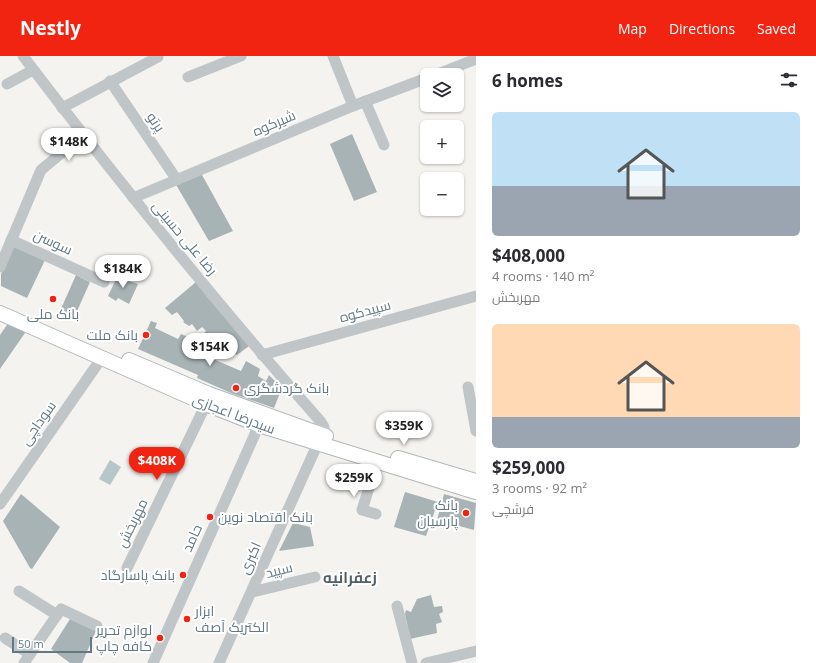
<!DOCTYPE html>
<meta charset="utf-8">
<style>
:root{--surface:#fff;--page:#f7f7f7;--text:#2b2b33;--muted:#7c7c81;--accent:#f12412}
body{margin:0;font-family:"Open Sans",Cairo,sans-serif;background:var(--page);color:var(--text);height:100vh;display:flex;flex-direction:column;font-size:15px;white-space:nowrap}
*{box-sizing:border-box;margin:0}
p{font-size:13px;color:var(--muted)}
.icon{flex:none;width:22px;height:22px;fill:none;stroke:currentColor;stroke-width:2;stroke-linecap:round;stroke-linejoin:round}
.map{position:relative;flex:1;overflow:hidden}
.sheet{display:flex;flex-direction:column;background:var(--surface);width:340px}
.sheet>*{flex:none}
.fabs{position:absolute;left:420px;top:12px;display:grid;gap:8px}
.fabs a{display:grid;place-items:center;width:44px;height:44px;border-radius:6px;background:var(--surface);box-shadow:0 1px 3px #0004;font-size:20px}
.scale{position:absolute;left:12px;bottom:10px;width:80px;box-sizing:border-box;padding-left:4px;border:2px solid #607983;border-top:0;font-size:11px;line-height:14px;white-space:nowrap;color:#607983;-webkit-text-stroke:3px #fff;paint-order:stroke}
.price{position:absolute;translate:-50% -34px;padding:0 9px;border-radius:14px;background:#fff;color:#222;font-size:13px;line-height:26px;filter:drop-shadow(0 1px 2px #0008)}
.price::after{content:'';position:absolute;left:50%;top:24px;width:12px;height:9px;margin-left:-6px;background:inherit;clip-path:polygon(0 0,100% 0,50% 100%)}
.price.active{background:var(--accent);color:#fff}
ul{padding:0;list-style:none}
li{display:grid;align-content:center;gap:8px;height:212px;padding:0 16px}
li span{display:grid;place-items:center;height:124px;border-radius:6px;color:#555}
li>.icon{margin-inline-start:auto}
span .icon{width:72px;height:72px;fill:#fffc;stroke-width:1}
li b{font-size:17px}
h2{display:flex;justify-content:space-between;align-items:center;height:48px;padding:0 16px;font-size:17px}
header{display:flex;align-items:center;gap:24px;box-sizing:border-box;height:56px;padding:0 20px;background:var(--accent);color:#fff}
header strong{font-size:19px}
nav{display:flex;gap:22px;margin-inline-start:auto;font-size:14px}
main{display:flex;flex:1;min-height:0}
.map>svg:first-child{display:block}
.water{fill:#b6c7c9}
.building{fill:#a7b3b5}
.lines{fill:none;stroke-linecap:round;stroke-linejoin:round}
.major-casing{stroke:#b1b7ba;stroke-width:16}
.minor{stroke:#c0c5c8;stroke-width:11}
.major{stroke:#fff;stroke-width:14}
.poi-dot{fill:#f12412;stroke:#fff;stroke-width:1.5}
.labels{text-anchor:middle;stroke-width:4;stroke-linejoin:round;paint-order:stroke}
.street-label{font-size:14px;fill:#607983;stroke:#fff}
.poi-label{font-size:14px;fill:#607983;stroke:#fff;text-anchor:end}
.neighbourhood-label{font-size:15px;font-weight:bold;fill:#4f6067;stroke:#fff}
</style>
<header>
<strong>Nestly</strong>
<nav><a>Map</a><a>Directions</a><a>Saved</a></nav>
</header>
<main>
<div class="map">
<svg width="476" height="607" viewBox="0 0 476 607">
<rect width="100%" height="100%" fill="#f4f3ef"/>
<polygon class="water" points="110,404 121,411 110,429 99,423"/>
<g class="building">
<polygon points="352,78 377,136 354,145 330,88"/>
<polygon points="201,117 233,175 209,185 175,127"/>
<polygon points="14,189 45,204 27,242 1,230 1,218"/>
<polygon points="119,217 128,221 128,225 138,228 129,248 118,242 116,245 108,240"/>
<polygon points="76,219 90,226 74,262 60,255"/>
<polygon points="196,226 249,290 237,299 202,279 206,275 202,271 197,275 192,268 189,270 183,266 184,265 177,256 172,259 165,252"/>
<polygon points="151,265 157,267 155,272 178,283 181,278 210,290 206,300 241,315 246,305 260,313 258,320 266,325 269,319 282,332 274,352 231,337 197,322 198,319 138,293"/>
<polygon points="9,266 27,274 0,313 0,279"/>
<polygon points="405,436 438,446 426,480 394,471"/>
<polygon points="21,438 60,471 32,513 30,512 3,465"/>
<polygon points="444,438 476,447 474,474 437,464"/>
<polygon points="293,467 310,471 314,490 279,495"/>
<polygon points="431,539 434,551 442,550 443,556 439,558 442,566 436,568 437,577 410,583 405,558 406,554 411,556 417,543"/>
<polygon points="70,563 96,575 82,607 70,607 51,593"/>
</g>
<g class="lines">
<g class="major-casing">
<g id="major">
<polyline points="0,257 206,348 259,369 476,436"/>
<polyline points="129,304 209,338 326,380"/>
<polyline points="398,402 476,425"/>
</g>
</g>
<g class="minor">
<path d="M23 0C118 125 217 248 321 366L324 371V379"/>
<polyline points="333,0 353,50"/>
<polyline points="435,19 476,3"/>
<polyline points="188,21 241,0"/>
<polyline points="110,25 177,124"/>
<polyline points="7,28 33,14"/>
<polyline points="365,45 384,89"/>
<polyline points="62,52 158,1"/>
<polyline points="133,142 353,50 427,22"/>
<polyline points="11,184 104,226"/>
<polyline points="0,211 41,114 82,80"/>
<polyline points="262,299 476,240"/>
<polyline points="468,331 476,375"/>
<polyline points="0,448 101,303"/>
<polyline points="376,458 362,454 377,406"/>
<polyline points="127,512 206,348"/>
<polyline points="19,535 57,559"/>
<polyline points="252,536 315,521"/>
<polyline points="397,550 412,607"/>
<polyline points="5,582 30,598"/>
<polyline points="24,607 61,553 97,570"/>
<polyline points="153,607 259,369"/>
<polyline points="219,607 318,387"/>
<polyline points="426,607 476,595"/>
</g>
<use href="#major" class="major"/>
</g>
<g class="poi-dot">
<circle cx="53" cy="243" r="4"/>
<circle cx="146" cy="279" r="4"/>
<circle cx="236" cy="332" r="4"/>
<circle cx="466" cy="457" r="4"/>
<circle cx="210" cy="461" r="4"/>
<circle cx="183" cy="519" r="4"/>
<circle cx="187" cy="563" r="4"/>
<circle cx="160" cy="582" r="4"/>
</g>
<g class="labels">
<g class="street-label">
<text transform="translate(156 66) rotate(56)" y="5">پرتو</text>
<text transform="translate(274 67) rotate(-23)" y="5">شیرکوه</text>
<text transform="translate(185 182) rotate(50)" y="5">رضا علی حسینی</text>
<text transform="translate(53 186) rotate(25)" y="5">سوسن</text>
<text transform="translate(365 255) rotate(-15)" y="5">سپیدکوه</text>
<text transform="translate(234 358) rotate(21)" y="5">سیدرضا اعجازی</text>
<text transform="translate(38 367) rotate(-55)" y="5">سوداچی</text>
<text transform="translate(132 467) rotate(-64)" y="5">مهربخش</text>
<text transform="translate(192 482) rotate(-66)" y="5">حامد</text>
<text transform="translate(250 502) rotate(-66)" y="5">اکبری</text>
<text transform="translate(279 514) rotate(-14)" y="5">سپید</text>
</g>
<g class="poi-label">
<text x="53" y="263" text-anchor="middle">بانک ملی</text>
<text x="138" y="284">بانک ملت</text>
<text x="244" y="337" text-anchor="start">بانک گردشگری</text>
<text x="458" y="454">بانک<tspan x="458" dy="16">پارسیان</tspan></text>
<text x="218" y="466" text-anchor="start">بانک اقتصاد نوین</text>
<text x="175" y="524">بانک پاسارگاد</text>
<text x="195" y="560" text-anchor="start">ابزار<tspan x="195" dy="16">الکتریک آصف</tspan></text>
<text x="152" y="579">لوازم تحریر<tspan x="152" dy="16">کافه چاپ</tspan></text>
</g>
<g class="neighbourhood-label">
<text x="350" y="527">زعفرانیه</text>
</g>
</g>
</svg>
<div class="fabs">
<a><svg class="icon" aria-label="layers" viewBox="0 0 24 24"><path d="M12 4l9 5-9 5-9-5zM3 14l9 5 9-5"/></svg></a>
<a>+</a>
<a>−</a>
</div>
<div class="scale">50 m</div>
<b class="price" style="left:69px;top:106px">$148K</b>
<b class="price" style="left:123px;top:233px">$184K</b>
<b class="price" style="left:210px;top:311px">$154K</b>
<b class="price" style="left:404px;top:390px">$359K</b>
<b class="price active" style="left:157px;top:425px">$408K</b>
<b class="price" style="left:354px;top:442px">$259K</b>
</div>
<section class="sheet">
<h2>6 homes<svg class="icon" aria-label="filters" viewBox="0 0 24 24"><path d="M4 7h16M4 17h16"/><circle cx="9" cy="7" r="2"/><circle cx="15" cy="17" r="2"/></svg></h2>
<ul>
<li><span style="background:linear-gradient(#bfe0f5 60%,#9aa5b1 0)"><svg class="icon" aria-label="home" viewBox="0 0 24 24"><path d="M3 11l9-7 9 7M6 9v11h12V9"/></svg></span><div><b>$408,000</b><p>4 rooms · 140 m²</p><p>مهربخش</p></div></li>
<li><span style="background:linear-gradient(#ffd9b3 75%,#9aa5b1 0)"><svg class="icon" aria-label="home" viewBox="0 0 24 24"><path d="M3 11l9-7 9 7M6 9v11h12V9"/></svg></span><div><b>$259,000</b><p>3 rooms · 92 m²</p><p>فرشچی</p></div></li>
</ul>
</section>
</main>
